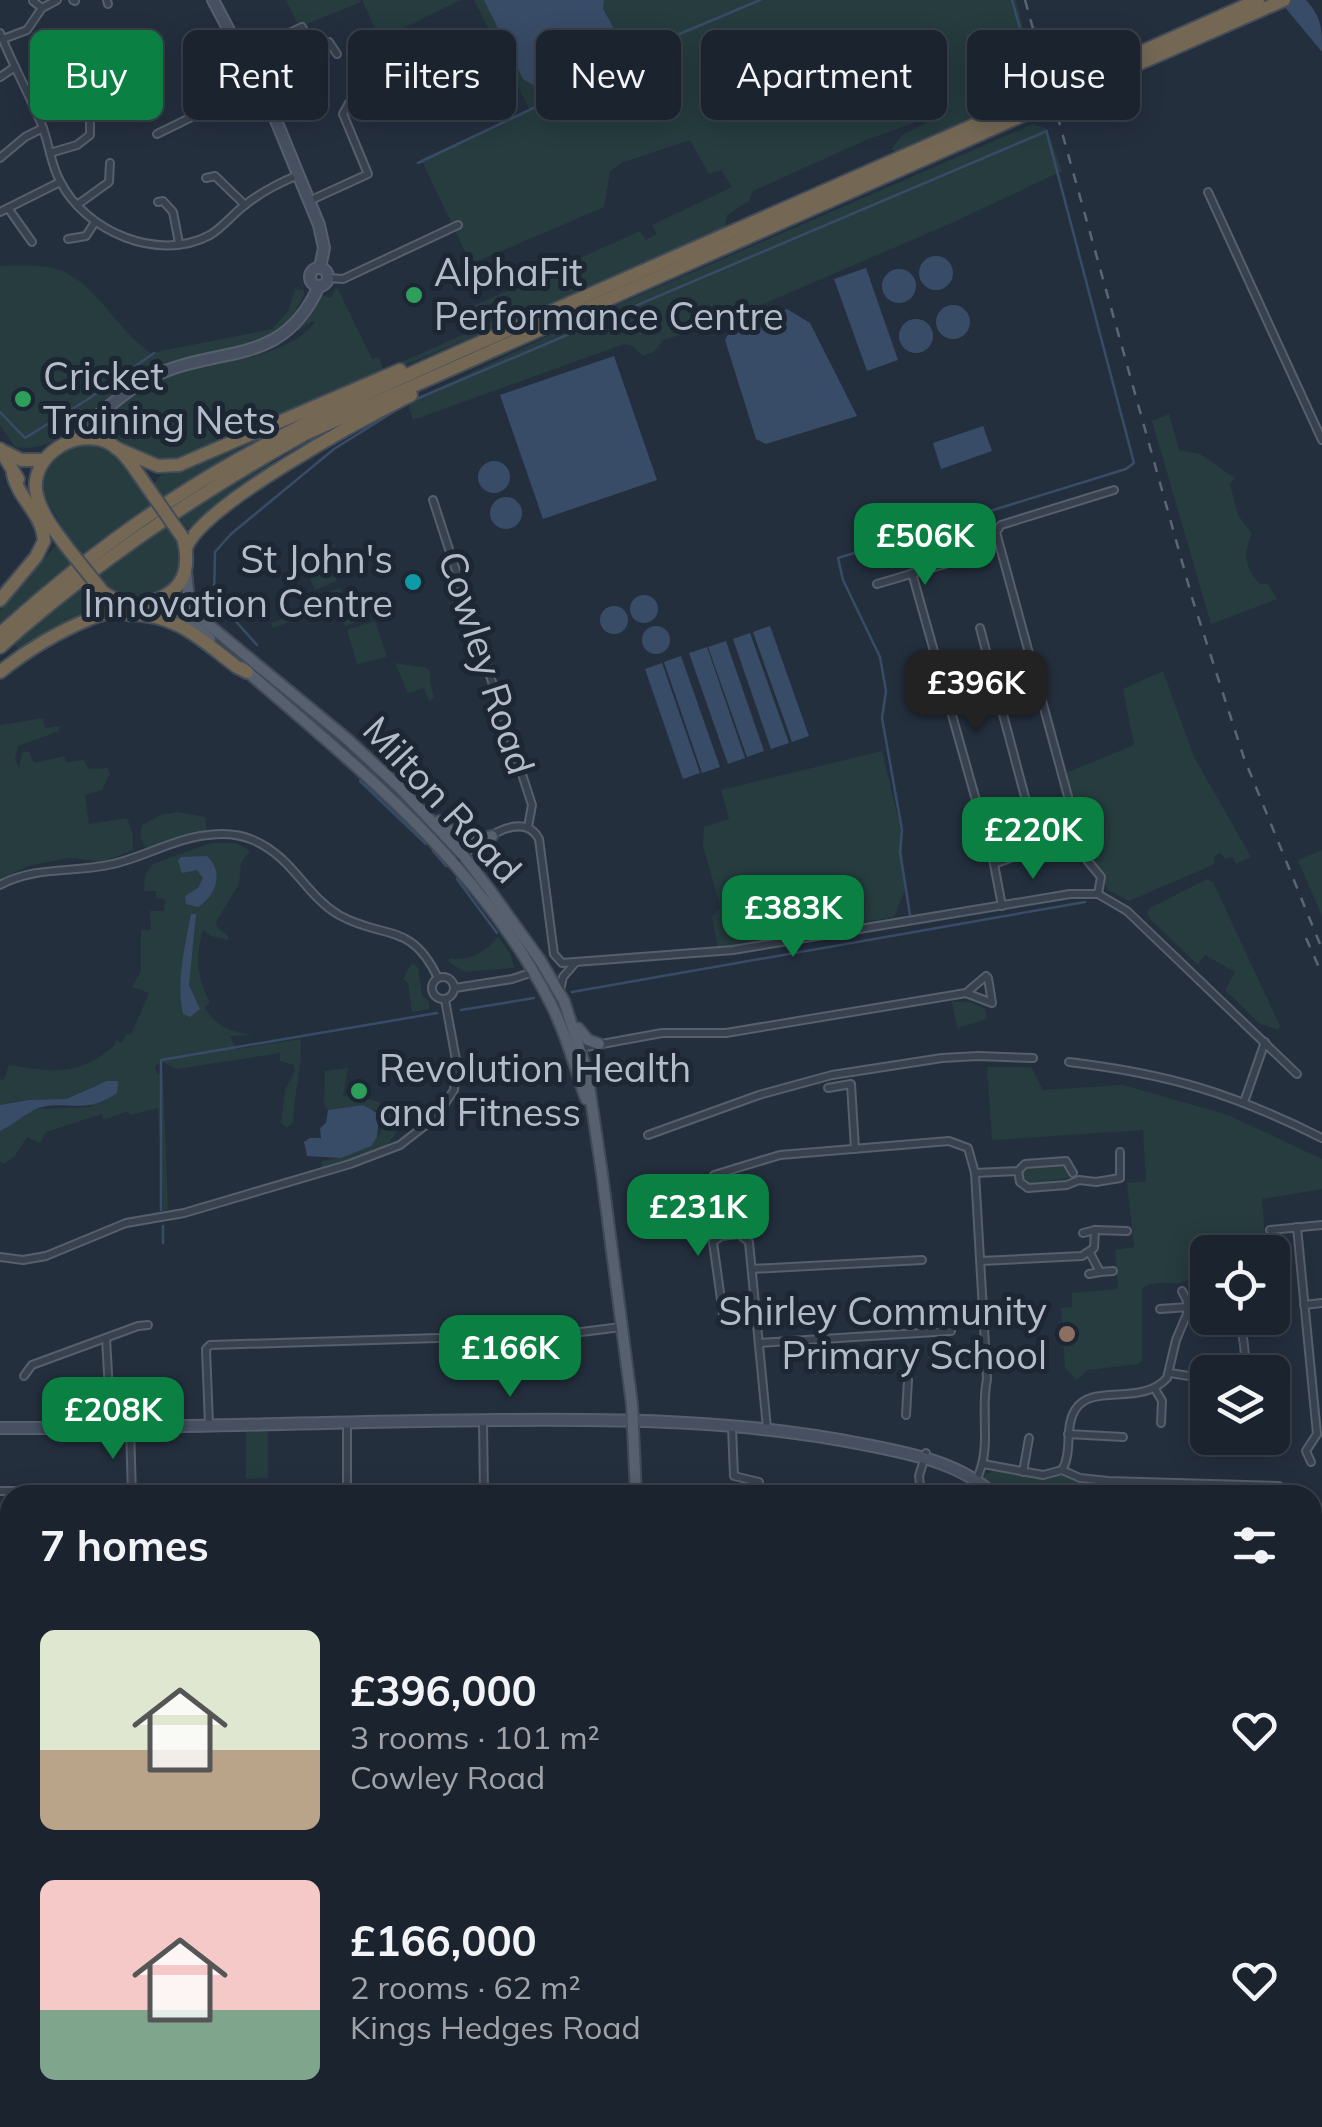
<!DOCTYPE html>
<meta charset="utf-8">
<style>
:root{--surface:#1b232e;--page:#242b36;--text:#f1f3f6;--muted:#a0a4aa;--line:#39404a;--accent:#0b8043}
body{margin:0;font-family:Mulish,sans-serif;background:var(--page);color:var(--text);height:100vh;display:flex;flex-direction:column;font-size:38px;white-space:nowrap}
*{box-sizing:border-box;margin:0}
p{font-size:32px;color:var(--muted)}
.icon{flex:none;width:55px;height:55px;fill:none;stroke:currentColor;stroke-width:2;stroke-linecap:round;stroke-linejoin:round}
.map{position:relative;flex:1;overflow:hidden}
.drawer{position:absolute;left:0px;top:1485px;width:1322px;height:642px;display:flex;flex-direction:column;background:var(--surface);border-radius:30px 30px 0 0;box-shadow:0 5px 25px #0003,0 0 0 2px var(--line)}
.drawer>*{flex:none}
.top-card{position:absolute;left:30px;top:30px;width:1262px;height:90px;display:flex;gap:20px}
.buttons{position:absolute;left:1190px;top:1235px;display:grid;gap:20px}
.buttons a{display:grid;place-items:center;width:100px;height:100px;border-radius:15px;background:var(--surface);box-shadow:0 5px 25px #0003,0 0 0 2px var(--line);font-size:50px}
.price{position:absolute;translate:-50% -85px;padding:0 22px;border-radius:20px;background:var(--accent);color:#fff;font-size:32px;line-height:65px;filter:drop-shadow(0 2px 5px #0008)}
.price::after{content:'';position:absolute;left:50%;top:60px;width:30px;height:22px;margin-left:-15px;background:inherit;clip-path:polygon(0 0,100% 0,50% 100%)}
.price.current{background:#222;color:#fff}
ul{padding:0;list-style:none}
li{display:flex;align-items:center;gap:30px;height:250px;padding:0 40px}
li span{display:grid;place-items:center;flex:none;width:280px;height:200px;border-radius:15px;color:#555}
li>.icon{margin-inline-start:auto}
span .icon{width:120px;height:120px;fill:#fffc;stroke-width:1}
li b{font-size:42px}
h2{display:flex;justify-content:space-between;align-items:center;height:120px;padding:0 40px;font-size:42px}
.chip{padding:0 35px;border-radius:15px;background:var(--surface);box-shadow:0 5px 25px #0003,0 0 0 2px var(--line);font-size:35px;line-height:90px}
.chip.current{background:var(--accent);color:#fff}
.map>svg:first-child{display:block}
.green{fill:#263c3f}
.water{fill:#394c67}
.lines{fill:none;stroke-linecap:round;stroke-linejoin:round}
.stream{stroke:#394c67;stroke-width:2.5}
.street-casing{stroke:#565f6c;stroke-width:10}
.secondary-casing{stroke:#565f6c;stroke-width:14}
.primary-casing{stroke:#414a57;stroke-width:14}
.highway-casing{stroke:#434c59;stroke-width:16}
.street{stroke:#38414e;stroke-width:6}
.secondary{stroke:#465061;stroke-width:10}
.primary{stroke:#56606e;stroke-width:10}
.highway{stroke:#746855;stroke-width:12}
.rail{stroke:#5a6575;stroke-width:2.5;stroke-dasharray:10 10;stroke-linecap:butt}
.highway-bridge-casing{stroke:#434c59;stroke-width:16;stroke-linecap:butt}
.highway-bridge{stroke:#746855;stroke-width:12}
.leisure-dot{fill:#2e9e5b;stroke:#1d2633;stroke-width:4}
.culture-dot{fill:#0f9aa8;stroke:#1d2633;stroke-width:4}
.education-dot{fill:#8d6e63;stroke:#1d2633;stroke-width:4}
.labels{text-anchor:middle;stroke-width:10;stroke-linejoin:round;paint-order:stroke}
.poi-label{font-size:38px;fill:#b4bcc9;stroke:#1d2633;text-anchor:start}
.street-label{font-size:38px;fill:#b4bcc9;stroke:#1d2633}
</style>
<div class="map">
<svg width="1322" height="2127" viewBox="0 0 1322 2127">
<rect width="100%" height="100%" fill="#242f3e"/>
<g class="green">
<polygon points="286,0 360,0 361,2 307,24 305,22 298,25"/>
<polygon points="362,0 461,0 380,39"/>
<polygon points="474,0 1016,0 1037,79 987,97 992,107 899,151 891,150 902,135 953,109 866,140 753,191 749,201 727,215 724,231 403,366 402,362 502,317 496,301 456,320 453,315 640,231 646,240 657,234 652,225 732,187 721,170 709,174 690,140 621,163 610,172 604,207 471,264 421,159 530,110"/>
<polygon points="1033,124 1047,129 1062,171 954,222 714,325 663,340 655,351 643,356 632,346 624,344 413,420 409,408 413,400 571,325"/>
<path d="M0 266C18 266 39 264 56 269 94 279 117 331 151 353L272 329 288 311 295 289 304 290V294C282 353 218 347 167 366 147 373 130 383 114 397 87 420 52 454 15 447L0 425Z"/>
<path d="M335 289H338L372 359 379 357 384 373 297 406 178 460C149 463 132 450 110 431V415C125 400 141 387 161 379 209 359 279 364 315 323L313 321 285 339 306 322 322 295 331 298Z"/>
<path d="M1169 414 1179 450 1200 454 1235 478 1230 484 1238 515 1252 534C1242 552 1246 570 1260 584H1268L1277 599 1211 624 1152 421Z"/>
<polygon points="254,438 258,445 166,502 153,485 161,475 180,471"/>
<path d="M90 443 117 455 153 506 80 559 40 487C43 462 67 447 90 443Z"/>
<polygon points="270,461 272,470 187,529 179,516 223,486"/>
<path d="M168 523C202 580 145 627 96 576Z"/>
<polygon points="333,543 342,569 334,573 337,581 315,590 309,576 319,572 316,562 327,557 326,552"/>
<polygon points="57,544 72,565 0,628 0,610"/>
<polygon points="87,583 111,604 91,611 20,652 14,643"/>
<polygon points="340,588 344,599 366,592 374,616 345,626 339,611 313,619 311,614 273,628 271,623 283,619 305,600"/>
<polygon points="375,621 387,657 357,664 347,630"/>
<polygon points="395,663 427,668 431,673 430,681 434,698 429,701 424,688 408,693"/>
<polygon points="1163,671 1194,757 1251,857 1236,864 1232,857 1225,859 1221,853 1214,856 1215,864 1129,901 1108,890 1094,859 1066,773 1134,745 1123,689"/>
<polygon points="43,718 45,728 60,726 59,731 18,746 15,758 19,767 23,751 29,752 34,763 64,756 66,762 84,760 89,769 108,768 110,774 102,790 85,795 89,824 127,818 133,835 133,850 103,862 70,858 31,865 0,879 0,725"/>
<polygon points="882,751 900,826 905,890 894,917 718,948 712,917 720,907 703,845 704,827 729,819 721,790"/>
<polygon points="177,812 205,817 207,831 146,849 140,836 142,825 161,815"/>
<path d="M211 843H236L250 851 241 863 239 884 216 922 217 927 228 936V940L211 936 203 930C195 957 197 978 210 1003L205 1007C214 1026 233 1033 254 1035L230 1036 237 1049 301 1039C302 1069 294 1094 293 1123L287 1128 281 1123 285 1090 295 1071 294 1065 280 1061V1053L177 1069 162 1062 155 1066 157 1074H163L168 1209 163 1211 158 1108 130 1115 128 1111 104 1120 102 1114 46 1132 40 1143 27 1137 15 1156 4 1164 0 1162V1131L36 1109 91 1107 97 1085 66 1099 28 1100 0 1105V1080L4 1079 9 1065C55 1072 76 1077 114 1046L116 1040 122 1043 126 1034 131 1035 149 993 132 987 141 971V930H151L150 911H164L165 899 156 898V891H144L145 875 153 864Z"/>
<polygon points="1322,850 1322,916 1298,860"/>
<polygon points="1207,879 1213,882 1280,1026 1278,1030 1259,1023 1225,990 1235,972 1205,955 1198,965 1150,919 1147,913 1150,908"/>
<path d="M498 936 511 955 514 968 464 972 448 961 450 958C467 963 489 950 498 936Z"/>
<polygon points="412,963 418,967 422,995 429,1002 429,1009 412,1012 408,983 403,979"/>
<polygon points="952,1002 970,1002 985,1009 987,1019 957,1028"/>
<path d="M987 1067H1031L1043 1090 1123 1085 1228 1115 1322 1159V1189L1262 1199 1266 1252H1208L1207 1275C1196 1275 1186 1283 1175 1283 1162 1283 1155 1281 1142 1288V1360L1138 1364 1088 1370 1077 1380 1065 1368 1061 1308 1072 1307V1293L1118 1289 1115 1250 1134 1247 1127 1183 1146 1181 1143 1130 992 1140Z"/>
<path d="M348 1068 343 1096C367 1097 394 1100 399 1129L383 1151 321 1169 322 1161C345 1157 370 1152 382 1130L376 1109 371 1111 363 1105 328 1110 324 1104 325 1071Z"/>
<polygon points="1063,1162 1070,1178 1025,1184 1021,1172 1024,1167"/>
<polygon points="268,1430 268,1478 246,1479 246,1431"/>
<polygon points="996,1470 1051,1477 1063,1475 1083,1481 1085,1495 998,1495 983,1480 985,1474"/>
<polygon points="0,2079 10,2079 10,2118 26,2118 26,2127 0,2127"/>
<polygon points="100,2118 205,2118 205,2121 154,2125 151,2121 151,2127 103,2127"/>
<polygon points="208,2118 348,2118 348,2127 212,2127"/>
<polygon points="712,2118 805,2118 803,2127 712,2127"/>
</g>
<g class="water">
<polygon points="484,0 604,0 603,9 622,43 614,54 545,92 523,79"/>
<path d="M1279 0H1306C1322 18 1322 29 1322 52Z"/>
<circle cx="936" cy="273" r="17"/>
<polygon points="866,268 898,360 867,371 834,279"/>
<circle cx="899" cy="286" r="17"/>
<circle cx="953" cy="322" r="17"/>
<polygon points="787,309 810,323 857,416 766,444 756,439 725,340 729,333"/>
<circle cx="916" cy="336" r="17"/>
<polygon points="614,356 657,480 543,519 500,395"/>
<polygon points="983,426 992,451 941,469 933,443"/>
<circle cx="494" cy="477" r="16"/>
<circle cx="506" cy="513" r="16"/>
<circle cx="644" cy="609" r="14"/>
<circle cx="614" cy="620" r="14"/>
<circle cx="656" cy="640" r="14"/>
<polygon points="770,626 809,736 792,742 753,632"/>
<polygon points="750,633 789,743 771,749 733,639"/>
<polygon points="726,641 764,751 747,757 708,647"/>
<polygon points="707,647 745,758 728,764 689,653"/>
<polygon points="681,656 720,767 702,773 664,662"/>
<polygon points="662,663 700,773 683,779 645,669"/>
<path d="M207 856C224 872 217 895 198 907L186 904 185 896 198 888 203 878 197 870 182 873 178 861 181 857Z"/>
<path d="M191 914H196L189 985 200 1009 190 1017 183 1014C176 982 185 946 191 914Z"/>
<path d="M107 1081H118L117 1093C82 1117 64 1098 36 1109 24 1115 13 1125 0 1131V1105L29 1100 66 1099Z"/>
<polygon points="363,1105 379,1114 377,1137 371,1146 341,1158 307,1156 304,1142 310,1138 321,1138 320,1128 326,1123 328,1110"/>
</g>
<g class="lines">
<g class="stream">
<polyline points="1012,0 1035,81"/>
<polyline points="418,163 544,103 632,54 760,0"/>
<polyline points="414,400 1047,131"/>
<polyline points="0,412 25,438 90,398 154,353"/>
<polyline points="257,645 214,597 215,552 231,534 334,449 398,409"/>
<polyline points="360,781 426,844"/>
<polyline points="433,851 446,866"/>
<polyline points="457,879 497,933"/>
<polyline points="910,915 900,852 902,830 882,718 886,691 880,657 843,580 838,558 1126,469 1134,463 1047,133"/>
<polyline points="572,992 1085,902"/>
<polyline points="461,1010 534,998"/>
<polyline points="161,1210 161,1060 437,1013"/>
<polyline points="163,1226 163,1243"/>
</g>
<g class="street-casing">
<g id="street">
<polyline points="73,0 75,1"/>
<polyline points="107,0 108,4"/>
<polyline points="33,1 42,8"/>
<path d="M0 33C12 63 28 92 41 123 49 142 50 163 60 181 85 231 158 263 210 235 223 227 233 214 245 205 261 192 279 183 298 175"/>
<polyline points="3,39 27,30 42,8 57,0"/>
<polyline points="242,55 302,27 313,47 329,42 337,54"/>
<polyline points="66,73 66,62"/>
<polyline points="0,77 15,67"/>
<polyline points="30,97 48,87 60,75 75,75"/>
<polyline points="157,134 257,85"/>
<polyline points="50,153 77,145 90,135 90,115"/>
<polyline points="0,158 25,137 43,128"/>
<polyline points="206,178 215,176 245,205"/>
<polyline points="1208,192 1322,440"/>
<polyline points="309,201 368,174 343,114 349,103 432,64"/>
<polyline points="158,202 163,201 173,212 179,243"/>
<polyline points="77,205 109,182 110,163"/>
<polyline points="8,208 32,242"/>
<polyline points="0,212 60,182"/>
<polyline points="68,239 86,236 95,222"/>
<polyline points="328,278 343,279 458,225"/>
<polyline points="433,500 532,805 528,827"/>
<polyline points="912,573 994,864 1002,906"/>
<polyline points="877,584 965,558"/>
<polyline points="980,628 1029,812 1027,842 1021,854 994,864"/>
<path d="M455 863C472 846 522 806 539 839L554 954 562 963 733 950 1070 894H1098L1127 911 1297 1074"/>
<path d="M0 885C34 866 75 873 113 864 144 857 176 838 208 835 223 833 239 834 253 840 293 857 305 895 339 915 384 940 411 921 438 978"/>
<polyline points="1098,894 1101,877 1087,860 1078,833 996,532 1001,525 1114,490"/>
<polygon points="986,976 988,978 992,1003 966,993"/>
<circle cx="443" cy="988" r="11"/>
<polyline points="455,988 512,979 536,971"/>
<polyline points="560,990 563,977 575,963"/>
<polyline points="580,1048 662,1033 726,1033 966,993"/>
<path d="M1069 1062C1169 1074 1232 1093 1322 1138"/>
<polyline points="828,1088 851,1084 855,1149"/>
<polyline points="1244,1102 1265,1042"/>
<polyline points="648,1135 759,1095 832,1075 942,1058 978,1056 1033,1058"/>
<polyline points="1018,1171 1020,1182 1028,1188 1067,1185 1079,1180 1096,1182 1120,1178 1120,1152"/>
<polyline points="975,1173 1018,1171 1025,1164 1066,1161 1073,1173"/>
<path d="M714 1175 780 1155 949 1141 968 1148 975 1173 987 1379C980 1412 992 1448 977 1478"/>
<polyline points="1297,1227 1317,1434"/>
<polyline points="1270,1230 1322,1225"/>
<polyline points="1083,1233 1095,1230"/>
<polyline points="1090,1253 1100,1272 1113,1271"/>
<polyline points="0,1257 23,1260 46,1256 126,1223 184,1213 350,1164 400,1145 436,1117 454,1090 457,1065 445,1000"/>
<polyline points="981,1261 1082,1256 1094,1248 1095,1230 1127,1231"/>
<polyline points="752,1269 922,1260"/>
<polyline points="1089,1274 1100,1272"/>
<polyline points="1304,1305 1322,1303"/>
<polyline points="1160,1309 1188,1307"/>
<polyline points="723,1314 713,1242 721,1236 739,1234 749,1242 767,1428"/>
<polyline points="106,1338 111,1427"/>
<polyline points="759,1343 951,1331"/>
<path d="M1239 1372C1251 1355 1240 1337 1241 1318"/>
<polyline points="1170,1373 1208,1379"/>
<polyline points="24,1376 32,1365 138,1326 148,1325"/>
<polyline points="1155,1389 1162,1401 1161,1423"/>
<polyline points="906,1415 908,1380"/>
<polyline points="483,1421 484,1495"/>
<polyline points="209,1424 206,1349 210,1345 565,1334 621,1327"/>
<polyline points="130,1427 132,1495"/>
<polyline points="732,1427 734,1476 759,1482"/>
<polyline points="1068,1434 1123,1437"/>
<polyline points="1311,1462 1306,1451 1317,1434"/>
<polyline points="983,1464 1043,1475 1062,1470 1080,1478 1108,1481 1279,1486"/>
<path d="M1062 1470C1073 1452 1064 1428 1075 1410 1092 1382 1141 1407 1167 1378L1176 1340 1187 1314V1301L1182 1291"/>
<polyline points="1023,1472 1029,1438"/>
<polyline points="195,1490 347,1488"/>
<polyline points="0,1491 16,1491 24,1495"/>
<polyline points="29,1495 51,1491 132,1489"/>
<polyline points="347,1495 347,1421"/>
<polyline points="921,1495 919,1476 926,1453"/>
<polyline points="1312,1529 1322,1529"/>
<polyline points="0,1551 10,1551"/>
<polyline points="1312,1575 1322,1580"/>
<polyline points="0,1613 10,1614"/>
<polyline points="1312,1648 1322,1652"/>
<polyline points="0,1657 9,1689"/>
<polyline points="0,1722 10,1719"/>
<polyline points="0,1730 10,1729"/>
<polyline points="1312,1759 1314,1723"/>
<polyline points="1312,1808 1322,1840"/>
<polyline points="1312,1901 1322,1899"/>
<polyline points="0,1951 10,1952"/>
<polyline points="1312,2027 1322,1986"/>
<polyline points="0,2075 10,2075"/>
<polyline points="43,2118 43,2127"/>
<polyline points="924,2118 951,2127"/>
<polyline points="1212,2121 1236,2127"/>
<polyline points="481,2122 481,2118"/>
<polyline points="375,2127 375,2120 431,2125 450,2118"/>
<polyline points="510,2127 514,2118"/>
<polyline points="842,2127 843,2118"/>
<polyline points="972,2127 975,2118"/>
<polyline points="1070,2127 1072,2118"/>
<polyline points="1277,2127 1278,2118"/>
</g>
</g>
<g class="secondary-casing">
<g id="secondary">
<polyline points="213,0 275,118 319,225 324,248 320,268"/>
<circle cx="319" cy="277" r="9"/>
<path d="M66 442C93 422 122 391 152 377 220 344 282 369 319 286"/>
<path d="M0 1428C167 1429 333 1421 500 1420 621 1419 742 1420 862 1444 908 1453 960 1462 994 1495"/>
<polyline points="1209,2127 1212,2118"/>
</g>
</g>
<g class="primary-casing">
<g id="primary">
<polyline points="186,571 189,601 198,616 346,738 400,788 463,855 489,889 540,960 564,1001 587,1072 602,1174 632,1405 636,1495"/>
<polyline points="156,602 171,606 210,639"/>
<path d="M242 667C358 768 482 865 552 1006 567 1036 575 1068 586 1099"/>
<path d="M439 821C458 838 467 843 492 836"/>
<polyline points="578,1028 588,1040 599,1044"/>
<polyline points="637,2118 637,2127"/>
</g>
</g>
<g class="highway-casing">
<g id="highway">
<polyline points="1067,85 1258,0"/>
<polyline points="1070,94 1284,0"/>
<polyline points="116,448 158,466 179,465 400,370"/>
<polyline points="0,449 18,479"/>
<polyline points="1,450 21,460 44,460"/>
<path d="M186 548C203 504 364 418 411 395"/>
<path d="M70 551C57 534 39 512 36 490 32 455 75 428 107 442 125 450 137 473 148 488"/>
<polyline points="103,592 119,602 136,604"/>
<path d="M0 600 36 557 44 541C43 514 18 499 13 474"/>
<path d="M127 614C177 614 199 638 237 667L247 672"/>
<path d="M0 634C72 568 152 508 237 460 349 397 469 348 586 296 736 230 886 164 1035 98"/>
<path d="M0 647C94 563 195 495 305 434L1037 109"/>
<path d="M0 672C26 651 58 632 89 619 129 601 200 610 184 541"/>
</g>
</g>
<use href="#street" class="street"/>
<use href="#secondary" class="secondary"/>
<use href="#primary" class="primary"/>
<use href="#highway" class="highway"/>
<g class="rail">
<polyline points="1025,0 1193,601 1244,758 1322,949"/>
<polyline points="1306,938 1322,974"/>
</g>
<g class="highway-bridge-casing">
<g id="highway-bridge">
<polyline points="1035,98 1067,85"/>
<polyline points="1037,109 1070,94"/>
<polyline points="148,488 183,538"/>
<polyline points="70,551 103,592"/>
</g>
</g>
<use href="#highway-bridge" class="highway-bridge"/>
</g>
<g class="leisure-dot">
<circle cx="414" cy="295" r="10"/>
<circle cx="23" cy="399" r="10"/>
<circle cx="359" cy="1091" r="10"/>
</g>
<circle class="culture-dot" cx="413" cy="582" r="10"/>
<circle class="education-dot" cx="1067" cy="1334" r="10"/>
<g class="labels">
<g class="poi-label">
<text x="434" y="286">AlphaFit<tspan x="434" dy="44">Performance Centre</tspan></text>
<text x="43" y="390">Cricket<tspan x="43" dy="44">Training Nets</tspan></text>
<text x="393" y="573" text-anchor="end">St John's<tspan x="393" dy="44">Innovation Centre</tspan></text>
<text x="379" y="1082">Revolution Health<tspan x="379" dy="44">and Fitness</tspan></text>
<text x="1047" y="1325" text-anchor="end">Shirley Community<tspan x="1047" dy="44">Primary School</tspan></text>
</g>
<g class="street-label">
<text transform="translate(486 663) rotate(72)" y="13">Cowley Road</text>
<text transform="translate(442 800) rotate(47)" y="13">Milton Road</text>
</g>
</g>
</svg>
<div class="buttons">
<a><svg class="icon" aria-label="locate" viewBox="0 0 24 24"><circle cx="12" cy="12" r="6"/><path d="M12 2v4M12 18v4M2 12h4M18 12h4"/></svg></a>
<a><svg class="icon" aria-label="layers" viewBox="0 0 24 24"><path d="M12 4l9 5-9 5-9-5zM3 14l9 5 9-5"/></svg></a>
</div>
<b class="price" style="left:925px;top:588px">£506K</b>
<b class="price current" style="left:976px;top:735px">£396K</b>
<b class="price" style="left:1033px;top:882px">£220K</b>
<b class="price" style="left:793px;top:960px">£383K</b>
<b class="price" style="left:698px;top:1259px">£231K</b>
<b class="price" style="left:510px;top:1400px">£166K</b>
<b class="price" style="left:113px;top:1462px">£208K</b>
<div class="top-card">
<a class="chip current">Buy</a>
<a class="chip">Rent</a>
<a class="chip">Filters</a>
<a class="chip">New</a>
<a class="chip">Apartment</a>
<a class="chip">House</a>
</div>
<section class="drawer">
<h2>7 homes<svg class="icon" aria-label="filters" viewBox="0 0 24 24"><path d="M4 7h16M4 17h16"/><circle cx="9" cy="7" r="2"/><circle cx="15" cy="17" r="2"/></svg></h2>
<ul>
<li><span style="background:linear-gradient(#dfe7d0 60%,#b9a48a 0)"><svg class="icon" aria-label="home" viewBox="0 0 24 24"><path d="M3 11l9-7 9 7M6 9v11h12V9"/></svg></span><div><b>£396,000</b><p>3 rooms · 101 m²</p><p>Cowley Road</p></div><svg class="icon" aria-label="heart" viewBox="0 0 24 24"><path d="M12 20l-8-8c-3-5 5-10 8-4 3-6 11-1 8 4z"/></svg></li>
<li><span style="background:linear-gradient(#f6c9c9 65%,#7fa58c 0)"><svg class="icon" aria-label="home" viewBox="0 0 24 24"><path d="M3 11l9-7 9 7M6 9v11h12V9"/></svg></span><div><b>£166,000</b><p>2 rooms · 62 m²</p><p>Kings Hedges Road</p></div><svg class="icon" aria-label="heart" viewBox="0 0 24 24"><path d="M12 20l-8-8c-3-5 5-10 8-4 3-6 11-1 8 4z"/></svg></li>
</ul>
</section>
</div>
